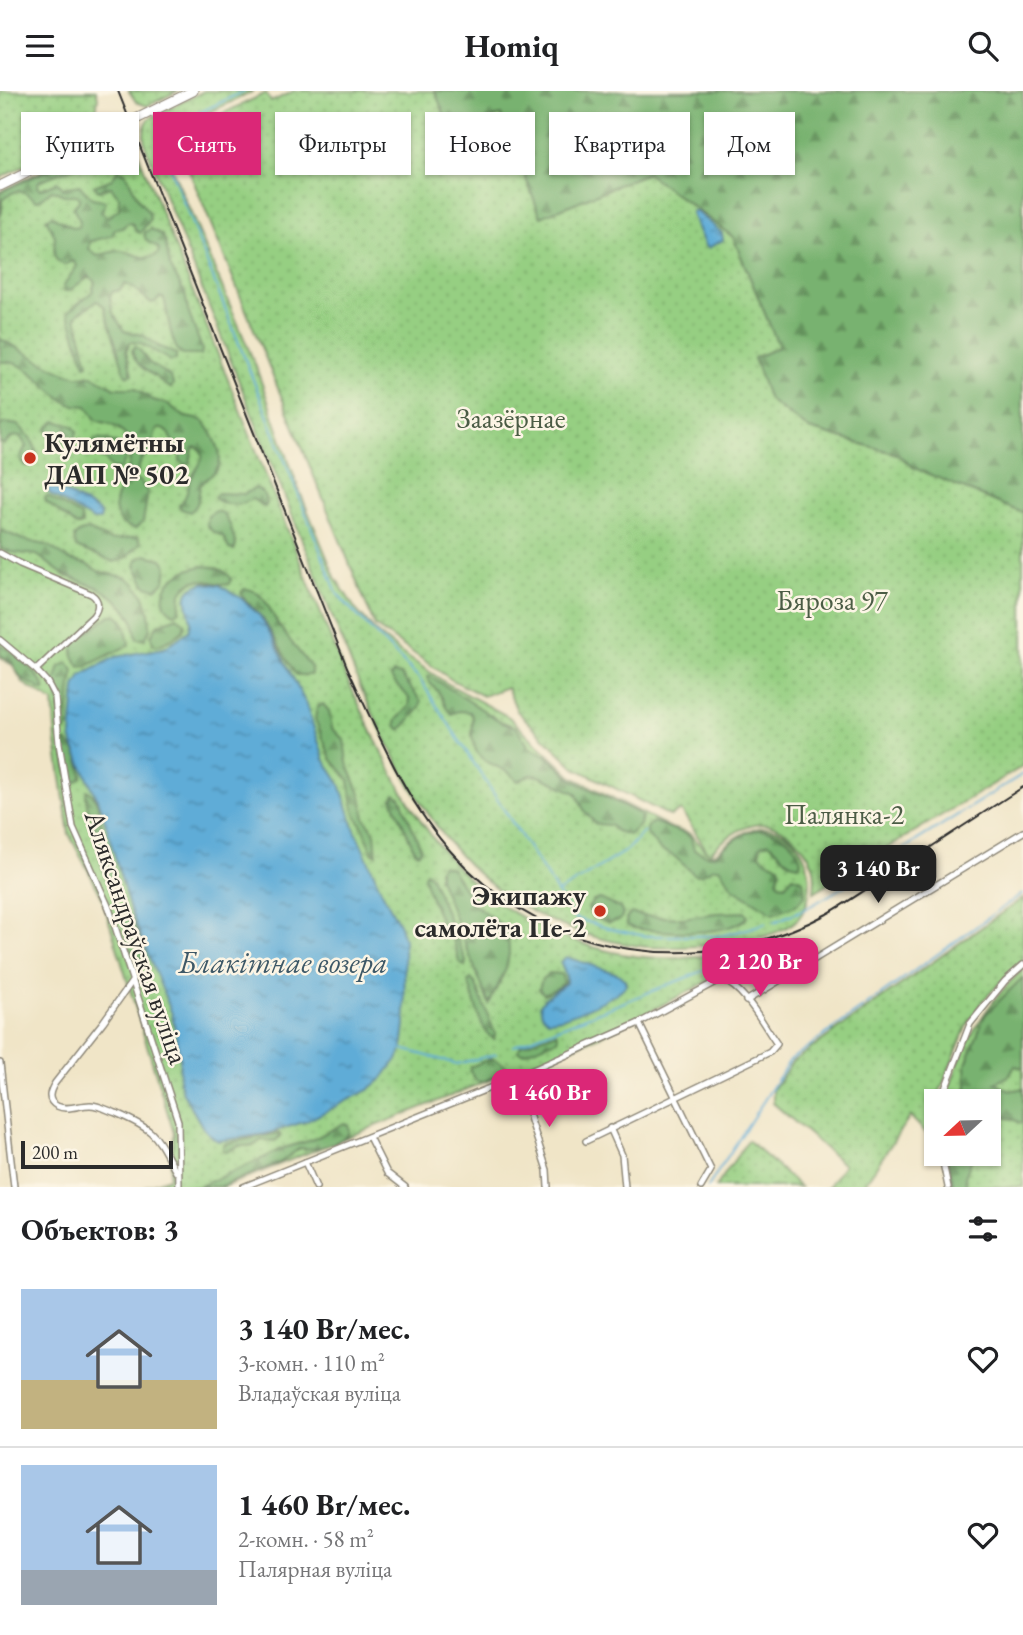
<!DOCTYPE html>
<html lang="ru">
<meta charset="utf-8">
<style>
:root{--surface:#fff;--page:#f2f2f2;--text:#202124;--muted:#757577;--line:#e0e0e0;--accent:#db2777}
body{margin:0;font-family:"EB Garamond",serif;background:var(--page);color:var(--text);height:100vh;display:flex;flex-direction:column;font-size:26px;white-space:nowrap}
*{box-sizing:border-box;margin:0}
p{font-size:23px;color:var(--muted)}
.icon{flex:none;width:38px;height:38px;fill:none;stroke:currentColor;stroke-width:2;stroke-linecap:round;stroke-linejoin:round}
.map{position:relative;height:1096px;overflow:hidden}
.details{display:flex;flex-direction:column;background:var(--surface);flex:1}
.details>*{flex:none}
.hud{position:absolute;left:21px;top:21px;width:982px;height:63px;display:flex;gap:14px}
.needle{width:46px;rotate:248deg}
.buttons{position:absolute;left:924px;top:998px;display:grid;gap:14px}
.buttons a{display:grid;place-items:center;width:77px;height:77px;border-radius:0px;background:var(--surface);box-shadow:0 2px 5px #0004;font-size:35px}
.scale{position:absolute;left:21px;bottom:18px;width:152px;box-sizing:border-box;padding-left:7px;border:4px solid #2b2b2b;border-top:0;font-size:19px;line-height:24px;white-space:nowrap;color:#2b2b2b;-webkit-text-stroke:5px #fcf5e5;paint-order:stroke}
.price{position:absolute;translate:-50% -60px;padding:0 16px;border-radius:14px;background:var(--accent);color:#fff;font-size:23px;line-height:46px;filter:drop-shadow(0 2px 4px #0008)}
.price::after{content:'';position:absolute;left:50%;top:42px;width:21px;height:16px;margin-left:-10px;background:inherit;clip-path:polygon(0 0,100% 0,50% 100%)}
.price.on{background:#222;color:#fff}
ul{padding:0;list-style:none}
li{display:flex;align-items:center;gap:21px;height:175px;padding:0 21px}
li+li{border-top:2px solid var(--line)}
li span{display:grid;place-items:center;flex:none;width:196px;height:140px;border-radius:0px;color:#555}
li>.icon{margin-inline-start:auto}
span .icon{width:84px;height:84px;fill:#fffc;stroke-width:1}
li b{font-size:30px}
h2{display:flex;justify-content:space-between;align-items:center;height:84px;padding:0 21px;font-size:30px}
.pill{padding:0 24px;border-radius:0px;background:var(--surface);box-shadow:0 2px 5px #0004;font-size:24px;line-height:63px}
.pill.on{background:var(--accent);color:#fff}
header{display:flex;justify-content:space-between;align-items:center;height:91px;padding:0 21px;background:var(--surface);font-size:32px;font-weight:700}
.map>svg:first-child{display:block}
.grass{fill:url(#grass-dots);stroke:#607d56;stroke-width:2}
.forest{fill:url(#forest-firs);stroke:#526e4e;stroke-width:2}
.water{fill:url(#water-ripples);stroke:#446c81;stroke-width:2}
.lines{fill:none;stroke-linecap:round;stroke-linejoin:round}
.stream{stroke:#5eacd7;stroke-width:2}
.minor-casing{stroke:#8e8879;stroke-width:8}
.primary-casing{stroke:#8e8879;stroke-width:11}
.minor{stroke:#fff;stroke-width:5}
.primary{stroke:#fff;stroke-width:9}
.rail{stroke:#2b2b2b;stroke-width:2}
.poi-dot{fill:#c8321e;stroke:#fcf5e5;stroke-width:2.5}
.labels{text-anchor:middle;stroke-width:5;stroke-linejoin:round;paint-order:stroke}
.park-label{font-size:28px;fill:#4b5c45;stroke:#fcf5e5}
.poi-label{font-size:28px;font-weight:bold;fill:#2b2b2b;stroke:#fcf5e5;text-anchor:start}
.street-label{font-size:28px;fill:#2b2b2b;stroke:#fcf5e5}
.water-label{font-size:30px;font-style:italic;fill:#3d5867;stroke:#fcf5e5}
</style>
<header><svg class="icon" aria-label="menu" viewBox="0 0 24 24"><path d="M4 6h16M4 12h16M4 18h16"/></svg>Homiq<svg class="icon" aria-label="search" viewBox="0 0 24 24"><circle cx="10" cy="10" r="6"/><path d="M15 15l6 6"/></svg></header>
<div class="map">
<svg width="1023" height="1096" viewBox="0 0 1023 1096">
<defs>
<pattern id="grass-dots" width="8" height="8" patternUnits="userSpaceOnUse" patternTransform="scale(1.75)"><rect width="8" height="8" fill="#96cf82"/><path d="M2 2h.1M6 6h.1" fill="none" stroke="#81b270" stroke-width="1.8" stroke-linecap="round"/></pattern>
<pattern id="forest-firs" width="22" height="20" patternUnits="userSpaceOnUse" patternTransform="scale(1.75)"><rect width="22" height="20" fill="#78b270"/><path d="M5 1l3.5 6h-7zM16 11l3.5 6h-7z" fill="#63915c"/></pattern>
<pattern id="water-ripples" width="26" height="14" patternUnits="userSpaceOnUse" patternTransform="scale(1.75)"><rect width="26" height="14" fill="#5eacd7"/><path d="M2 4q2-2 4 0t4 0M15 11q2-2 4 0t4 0" fill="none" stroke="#4e8caf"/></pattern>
</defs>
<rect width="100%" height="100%" fill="#fcf5e5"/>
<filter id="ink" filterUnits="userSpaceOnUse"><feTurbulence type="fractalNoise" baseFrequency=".0143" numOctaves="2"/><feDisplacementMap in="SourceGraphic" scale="14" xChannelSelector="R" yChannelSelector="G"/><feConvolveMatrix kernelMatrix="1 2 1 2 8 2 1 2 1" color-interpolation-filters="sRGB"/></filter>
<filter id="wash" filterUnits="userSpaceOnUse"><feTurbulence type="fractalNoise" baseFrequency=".00686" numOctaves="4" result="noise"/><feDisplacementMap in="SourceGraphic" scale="28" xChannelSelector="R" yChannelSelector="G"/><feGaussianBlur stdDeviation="1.57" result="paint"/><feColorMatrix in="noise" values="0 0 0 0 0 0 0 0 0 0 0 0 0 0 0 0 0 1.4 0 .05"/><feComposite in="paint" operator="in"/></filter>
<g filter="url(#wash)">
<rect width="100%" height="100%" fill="#f0e5c7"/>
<g class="grass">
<polygon points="0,0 96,0 98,6 94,41 0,87"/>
<polygon points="129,0 178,0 147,15 136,11"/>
<path d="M204 0H254L168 41 164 47V59L255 273 299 399 335 486 356 519 376 541 400 561 448 593 509 626 572 686 671 737 690 743 709 763 681 719 670 725 575 677 517 620 507 596 483 605 452 589 375 535 175 45 266 2 271 11 294 0H435L451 40 501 24 541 126 647 82 733 146 779 256 754 267 770 309 809 338 897 363 914 377 1020 421 1023 420V675L814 801C815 792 816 782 813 774 804 752 780 729 754 734 738 737 720 751 709 763H715C728 752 742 739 760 737 804 734 822 792 801 824 786 846 733 853 708 854 685 856 662 858 639 855 569 846 497 811 452 755 413 707 386 651 360 595L145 54C143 44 143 35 150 27Z"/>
<path d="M117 44 129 49 138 62 344 581C382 663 422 760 500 813 525 830 552 842 581 852 643 874 707 871 769 851L774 854 770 858 610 941 223 1096H144L169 1087 174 1042 101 804 69 743 56 651 53 611 23 592 13 574 0 567V100Z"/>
<polygon points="1023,807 1023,869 982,910 966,936 936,1010 934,1040 929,1045 910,1025 866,1091 869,1096 828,1096 844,1074 773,1012 773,999 792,971"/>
<path d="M1023 878V1096H952L945 1062H989V1010H946C960 956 983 916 1023 878Z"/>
<polygon points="748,1049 800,1096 716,1096"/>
</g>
<g class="forest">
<polygon points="435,0 1023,0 1023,420 1020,421 914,377 897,363 809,338 769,309 754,267 779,256 733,146 647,82 541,126 501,24 451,40"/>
<path d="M99 55 105 56V62L94 64 87 71 39 90 37 96 40 98 57 91 63 97 79 94 92 108 105 110V114L101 121 108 126 119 118V106L111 96 98 100 94 95 112 88 118 78 125 81 139 110 149 122 150 129 140 142 136 140 133 133 128 132 122 137 115 138 112 145 91 150 89 158 97 165C104 163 112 160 120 160 133 160 144 172 158 163L159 158C153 151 143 154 145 141L151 138 162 144 165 149 170 175 185 202 188 220 202 258 201 264C196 264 188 264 184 264 171 262 167 217 164 207L160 206 155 211 151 212 132 196 125 193 120 199 112 201 110 207 113 222 124 240 143 244 158 255 176 263V269L171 270 140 252 130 251 126 260 132 283 129 285 125 283 104 215 97 210 79 222 76 226 88 273 85 274 68 221 92 201 95 191 89 185 69 200H63V195L77 175 74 170 64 174 57 170 54 163 55 145 46 128 52 125 74 137 78 136 80 130 73 117 79 110V106L76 104H64L52 99 41 108 36 109C22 98 17 96 2 109V121L0 125V101Z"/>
<path d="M0 248C24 258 69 293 92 284L115 297H135L153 309 168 313 185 326 202 329C212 339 227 367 216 380 211 386 203 388 200 396 197 407 201 413 190 421L181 418 179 414C189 406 187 394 193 384 198 375 210 363 196 356L193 357 190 372 184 374 180 370V362L175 360 170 343C151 328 156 349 151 358 146 367 149 359 143 367 139 371 139 378 137 383H133L128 377C133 359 132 343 112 334 107 331 101 332 96 329L87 315C81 314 75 315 70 313 46 301 30 268 0 271Z"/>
<path d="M135 255C142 259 142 263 147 269 155 280 169 278 173 293L171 297C163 295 162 291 156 286 144 278 136 275 132 260Z"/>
<polygon points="55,330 73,335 77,341 75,347 65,352 51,347 47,338"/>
<path d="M5 332 18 334C31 345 43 360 31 375H26C17 369 22 363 26 355L20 345 12 346 4 354 0 351V335Z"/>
<path d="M99 347C112 351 124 351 126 367L121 378H113L105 368 92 360 93 350Z"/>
<path d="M130 390H140L148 401 143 431 135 438 122 433C111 418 113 400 130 390Z"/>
<path d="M256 397 263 402 267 412 265 416 252 408C241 415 223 416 214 406L218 402 244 403Z"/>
<polygon points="47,405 81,425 82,433 77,435 46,411 45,407"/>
<polygon points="216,420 223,422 230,434 236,454 234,459 229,458 223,445 213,441 207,435 208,425"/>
<polygon points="1,439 21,448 49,455 70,469 86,473 100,481 125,486 133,491 144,505 149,521 150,538 145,548 137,548 133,530 127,520 116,508 99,497 64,484 37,464 10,461 0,457"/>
<polygon points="88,439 111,449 138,446 141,452 126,467 114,471 76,456 74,446 80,441"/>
<polygon points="145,464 162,468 167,475 165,490 156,498 146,495 135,475 137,468"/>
<path d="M202 475C214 475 224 478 231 487L230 493C213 497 197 477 181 502L180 520 175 523C169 521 166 518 164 511 160 490 185 478 202 475Z"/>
<path d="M244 498C264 497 271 523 280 536 290 550 301 563 311 576V584H297L294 581 264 529 243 506 241 502Z"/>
<polygon points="110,524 117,524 125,533 129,554 87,575 80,576 73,565 73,552"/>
<polygon points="177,526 185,532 183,540 172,548 157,555 153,553 151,545 157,534"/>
<path d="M0 553C13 562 42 584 45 599H41C35 592 32 594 25 590 15 584 18 572 0 564Z"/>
<path d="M68 572 74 580C69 597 69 619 68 637L64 640 60 635V614L55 592 60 575Z"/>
<path d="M393 582 401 584 421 610 420 617 401 639 397 636 396 630C400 625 406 620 409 615 414 604 394 596 391 586Z"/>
<path d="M430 585 500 630 516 636 530 657 547 665 572 689 638 722 642 726 640 734 629 744 616 740 610 734 596 733 585 721 576 702 539 685 531 684 518 690 508 681 485 670 476 660 472 646 473 626 470 621 459 620 451 623C445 617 445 614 442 607 439 598 430 596 427 586Z"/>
<polygon points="323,613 329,620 332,637 344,649 347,672 361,705 365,727 375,742 377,764 372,761 364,739 354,721 349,689 331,668 315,628 317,616"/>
<path d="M66 650C76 657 82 674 82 686L76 691 71 689 67 683 62 652Z"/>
<path d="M87 699C100 706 100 727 102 740 106 756 111 775 116 790L113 795C101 787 99 757 97 742 95 729 82 713 87 699Z"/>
<polygon points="395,703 400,706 421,758 419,762 415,761 392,708"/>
<path d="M653 731 686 743 691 747 694 759 709 765 715 764C724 758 732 749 742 744 765 732 795 744 801 770L799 774 790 772 769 752 761 754 759 763 767 770 779 774 780 779 777 789 779 793 785 794 793 785 803 789 805 804 796 814 773 822 733 797 719 777H713L701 784H695L674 765 660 759 647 743V736Z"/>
<polygon points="442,774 451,777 475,814 508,839 509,863 506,878 489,913 439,787 439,778"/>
<path d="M426 781 431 785 466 870 465 875 459 871C457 864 456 856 453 849 451 844 446 841 443 836 438 824 425 796 424 784Z"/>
<polygon points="600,808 620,817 623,823 620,829 609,832 592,826 588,817 593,810"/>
<path d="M745 821 748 826C726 847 661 841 633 837L627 834 626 828 631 822 645 825 683 827 716 822Z"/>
<path d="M126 824C136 832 142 852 145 866L143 869 137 868 133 861 126 856 127 843 123 828Z"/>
<polygon points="549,882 561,883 564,891 559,896 544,903 539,898 542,888"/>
<polygon points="1023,886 1023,977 1015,975 1009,985 995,992 1010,1000 1023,997 1023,1033 1013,1028 1000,1026 994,1033 1000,1050 989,1057 989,1010 956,1010 967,998 966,973 985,924"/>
<path d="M471 888 475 892 495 942 494 948C479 941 475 906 468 891Z"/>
<polygon points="557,941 559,946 557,949 523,962 518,960 521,954"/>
<polygon points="492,967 506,975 506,981 482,991 476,990 470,980 470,976"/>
<path d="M344 1032 348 1034 349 1042C338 1054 315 1060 300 1057L281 1071 220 1096H198L268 1065 280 1058 312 1049Z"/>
<polygon points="279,1042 281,1045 275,1050 262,1049 253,1055 239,1055 226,1061 223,1059 223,1054 227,1052"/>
<polygon points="946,1062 974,1062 965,1086 967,1096 954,1096"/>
</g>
<g class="water">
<polygon points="692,120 695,120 722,142 723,149 708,157 705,155 691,123"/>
<polygon points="50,393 97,419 101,424 100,429 93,429 50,403 46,396"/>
<path d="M204 492 219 494 241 507 260 525 273 547 305 611 325 670 340 693 354 737 381 799 400 835 404 849 405 934 402 958 398 967 382 988 368 999 307 1030 266 1043 218 1050 213 1047 203 1037 183 1002 179 987 180 968 172 923 129 816 101 716 74 657 71 645 75 596 81 585 115 566 164 557 189 540 191 531C188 512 178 498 204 492Z"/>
<path d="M566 866 618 883 625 889 626 894C616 907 565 929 548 929L542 923 540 914 545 907 566 892V885L560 871Z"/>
</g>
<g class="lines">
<g class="stream">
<polyline points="244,0 170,36 163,44 161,54 337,502 351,518 419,587 574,827 614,839 646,845 717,845 721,855"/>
<polyline points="557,802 627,759 644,740"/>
<polyline points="774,831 807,817 833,802 1023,683"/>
<path d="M717 845C735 843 749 837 766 832"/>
<polyline points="513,955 713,876"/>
<polyline points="402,958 457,973 496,963"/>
<polyline points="708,1096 790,969 1023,802"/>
</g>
</g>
</g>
<g filter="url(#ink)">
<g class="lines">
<g class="minor-casing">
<g id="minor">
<path d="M0 462 20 473 91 503C100 509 99 517 93 525L36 579"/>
<polyline points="0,549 36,579 47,591 55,606 59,652 73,736 109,817 178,1030 179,1096"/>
<path d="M133 889 103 931 55 992C50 1000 46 1009 57 1015 67 1020 79 1014 90 1014 99 1014 107 1019 116 1022 157 1040 155 1043 176 1081"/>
<polyline points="746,910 1023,741"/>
<polyline points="639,932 711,1079 701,1096"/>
<polyline points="0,972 14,1096"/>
<polyline points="517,986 547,1079 548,1096"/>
<polyline points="943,1010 943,1003 970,933 1005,890 1023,874"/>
<polyline points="610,1037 622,1064 625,1096"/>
<polyline points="369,1046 387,1082 405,1096"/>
<polyline points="941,1062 948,1096"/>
<polyline points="305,1071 316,1096"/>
<path d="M243 1096 517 986 639 932 721 888C746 898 762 932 777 953L770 961 586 1050"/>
</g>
</g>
<g class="primary-casing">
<polyline id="primary" points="0,95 193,0"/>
</g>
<use href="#minor" class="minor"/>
<use href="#primary" class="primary"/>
<path class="rail" d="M118 0 347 576C377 640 405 711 454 764 550 870 702 889 827 823 850 810 872 794 894 780 937 752 980 724 1023 696"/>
</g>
</g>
<g class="poi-dot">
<circle cx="30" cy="367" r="7"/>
<circle cx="600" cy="820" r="7"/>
</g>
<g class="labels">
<g class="park-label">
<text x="511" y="337">Заазёрнае</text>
<text x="832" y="519">Бяроза 97</text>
<text x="844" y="733">Палянка-2</text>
</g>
<g class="poi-label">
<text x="44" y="361">Кулямётны<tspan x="44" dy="32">ДАП № 502</tspan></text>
<text x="586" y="814" text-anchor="end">Экипажу<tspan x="586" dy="32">самолёта Пе-2</tspan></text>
</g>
<g class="street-label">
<text transform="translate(137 846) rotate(71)" y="10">Аляксандраўская вуліца</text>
</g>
<g class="water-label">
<text x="283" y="882">Блакітнае возера</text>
</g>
</g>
</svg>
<div class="buttons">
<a><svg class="needle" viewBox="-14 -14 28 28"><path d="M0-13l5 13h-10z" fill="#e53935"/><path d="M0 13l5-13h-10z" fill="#757577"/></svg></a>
</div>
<div class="scale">200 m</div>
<b class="price on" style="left:878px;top:814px">3 140 Br</b>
<b class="price" style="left:760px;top:907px">2 120 Br</b>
<b class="price" style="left:549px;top:1038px">1 460 Br</b>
<div class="hud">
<a class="pill">Купить</a>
<a class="pill on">Снять</a>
<a class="pill">Фильтры</a>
<a class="pill">Новое</a>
<a class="pill">Квартира</a>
<a class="pill">Дом</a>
</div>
</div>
<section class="details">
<h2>Объектов: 3<svg class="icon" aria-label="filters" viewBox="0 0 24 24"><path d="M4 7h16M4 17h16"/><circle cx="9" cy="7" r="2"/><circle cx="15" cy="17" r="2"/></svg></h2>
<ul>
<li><span style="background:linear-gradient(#a9c7e8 65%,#c2b280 0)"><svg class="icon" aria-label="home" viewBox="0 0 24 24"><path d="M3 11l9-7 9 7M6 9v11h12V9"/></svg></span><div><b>3 140 Br/мес.</b><p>3-комн. · 110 m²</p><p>Владаўская вуліца</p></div><svg class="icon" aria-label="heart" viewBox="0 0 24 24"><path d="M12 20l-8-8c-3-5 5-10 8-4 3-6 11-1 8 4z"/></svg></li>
<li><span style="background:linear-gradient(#a9c7e8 75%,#9aa5b1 0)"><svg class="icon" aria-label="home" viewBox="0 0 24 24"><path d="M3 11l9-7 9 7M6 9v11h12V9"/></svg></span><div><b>1 460 Br/мес.</b><p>2-комн. · 58 m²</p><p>Палярная вуліца</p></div><svg class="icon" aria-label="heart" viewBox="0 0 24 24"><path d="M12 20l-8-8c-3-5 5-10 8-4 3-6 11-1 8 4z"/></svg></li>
</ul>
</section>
